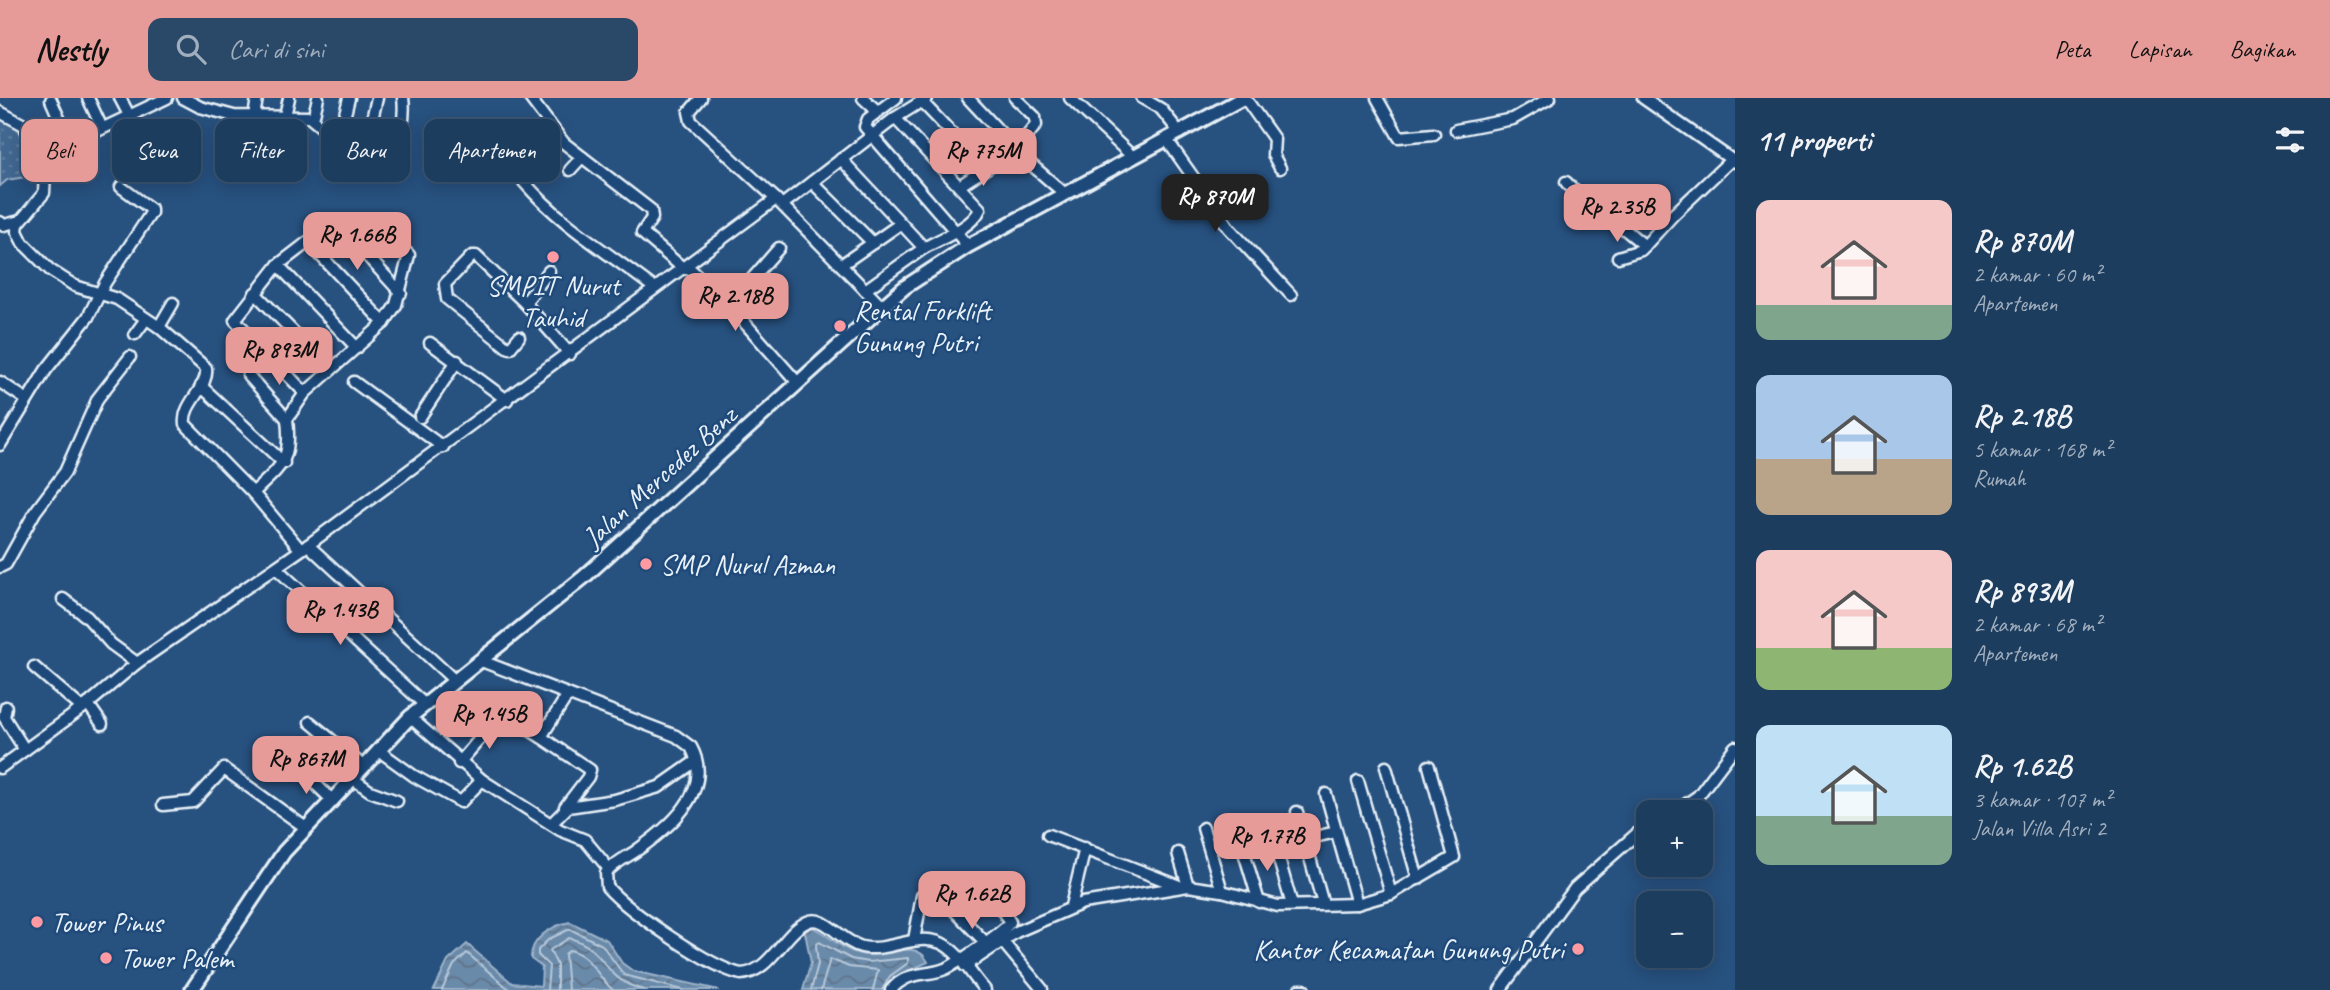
<!DOCTYPE html>
<html lang="id">
<meta charset="utf-8">
<style>
:root{--surface:#1d3d5f;--page:#2a4868;--text:#f1f3f6;--muted:#a0aebd;--line:#3b5674;--accent:#e69b98}
body{margin:0;font-family:Caveat,sans-serif;background:var(--page);color:var(--text);height:100vh;display:flex;flex-direction:column;font-size:26px;white-space:nowrap}
*{box-sizing:border-box;margin:0}
p{font-size:23px;color:var(--muted)}
.icon{flex:none;width:38px;height:38px;fill:none;stroke:currentColor;stroke-width:2;stroke-linecap:round;stroke-linejoin:round}
.map{position:relative;flex:1;overflow:hidden}
.panel{display:flex;flex-direction:column;background:var(--surface);width:595px}
.panel>*{flex:none}
.banner{position:absolute;left:21px;top:21px;width:665px;height:63px;display:flex;gap:14px}
.buttons{position:absolute;left:1636px;top:702px;display:grid;gap:14px}
.buttons a{display:grid;place-items:center;width:77px;height:77px;border-radius:14px;background:var(--surface);box-shadow:0 4px 18px #0003,0 0 0 2px var(--line);font-size:35px}
.price{position:absolute;translate:-50% -60px;padding:0 16px;border-radius:14px;background:var(--accent);color:#111;font-size:23px;line-height:46px;filter:drop-shadow(0 2px 4px #0008)}
.price::after{content:'';position:absolute;left:50%;top:42px;width:21px;height:16px;margin-left:-10px;background:inherit;clip-path:polygon(0 0,100% 0,50% 100%)}
.price.selected{background:#222;color:#fff}
ul{padding:0;list-style:none}
li{display:flex;align-items:center;gap:21px;height:175px;padding:0 21px}
li span{display:grid;place-items:center;flex:none;width:196px;height:140px;border-radius:14px;color:#555}
li>.icon{margin-inline-start:auto}
span .icon{width:84px;height:84px;fill:#fffc;stroke-width:1}
li b{font-size:30px}
h2{display:flex;justify-content:space-between;align-items:center;height:84px;padding:0 21px;font-size:30px}
.chip{padding:0 24px;border-radius:14px;background:var(--surface);box-shadow:0 4px 18px #0003,0 0 0 2px var(--line);font-size:24px;line-height:63px}
.chip.selected{background:var(--accent);color:#111}
header{display:flex;align-items:center;gap:42px;box-sizing:border-box;height:98px;padding:0 35px;background:var(--accent);color:#111}
header strong{font-size:33px}
nav{display:flex;gap:38px;margin-inline-start:auto;font-size:24px}
.search{width:490px;height:63px;background:var(--page);display:flex;align-items:center;gap:18px;box-sizing:border-box;padding:0 24px;border-radius:14px;color:var(--muted);font-size:26px}
main{display:flex;flex:1;min-height:0}
.map>svg:first-child{display:block}
.grass{fill:url(#grass-dots);stroke:#96acc4;stroke-width:2}
.water{fill:url(#water-waves);stroke:#9db3c9;stroke-width:2}
.lines{fill:none;stroke-linecap:round;stroke-linejoin:round}
.shore{stroke:#b6c8d9;stroke-width:2}
.minor-casing{stroke:#e8f1f8;stroke-width:15}
.major-casing{stroke:#e8f1f8;stroke-width:18}
.minor{stroke:#1f4a7a;stroke-width:10}
.major{stroke:#1f4a7a;stroke-width:12}
.poi-dot{fill:#ff9aa2;stroke:#1f4a7a;stroke-width:2.5}
.labels{text-anchor:middle;stroke-width:5;stroke-linejoin:round;paint-order:stroke}
.poi-label{font-size:28px;fill:#e8f1f8;stroke:#1f4a7a;text-anchor:start}
.street-label{font-size:28px;fill:#e8f1f8;stroke:#1f4a7a}
</style>
<header>
<strong>Nestly</strong>
<div class="search"><svg class="icon" aria-label="search" viewBox="0 0 24 24"><circle cx="10" cy="10" r="6"/><path d="M15 15l6 6"/></svg>Cari di sini</div>
<nav><a>Peta</a><a>Lapisan</a><a>Bagikan</a></nav>
</header>
<main>
<div class="map">
<svg width="1735" height="892" viewBox="0 0 1735 892">
<defs>
<pattern id="grass-dots" width="8" height="8" patternUnits="userSpaceOnUse" patternTransform="scale(1.75)"><rect width="8" height="8" fill="#436891"/><path d="M2 2h.1M6 6h.1" fill="none" stroke="#5e7ea1" stroke-width="1.8" stroke-linecap="round"/></pattern>
<pattern id="water-waves" width="16" height="10" patternUnits="userSpaceOnUse" patternTransform="scale(1.75)"><rect width="16" height="10" fill="#6b8aaa"/><path d="M0 5q4-4 8 0t8 0" fill="none" stroke="#5e7388"/></pattern>
</defs>
<rect width="100%" height="100%" fill="#27517f"/>
<filter id="ink" filterUnits="userSpaceOnUse"><feTurbulence type="fractalNoise" baseFrequency=".0143" numOctaves="2"/><feDisplacementMap in="SourceGraphic" scale="14" xChannelSelector="R" yChannelSelector="G"/><feConvolveMatrix kernelMatrix="1 2 1 2 8 2 1 2 1" color-interpolation-filters="sRGB"/></filter>
<g filter="url(#ink)">
<polygon class="grass" points="0,14 14,18 44,76 7,82 0,88"/>
<g class="water">
<path d="M570 824 607 842 622 865 633 873 719 892H434L448 863 467 846 512 885 541 888 542 869 531 861C530 841 552 827 570 824Z"/>
<path d="M810 829C824 830 841 856 868 857 888 857 917 841 928 864L908 873 887 892H803L811 865 805 834Z"/>
</g>
<g class="lines">
<g class="shore">
<polyline points="442,892 454,867 467,855 510,892"/>
<polyline points="547,892 549,868 538,857 538,852 549,841 570,831 602,847 624,877 683,892"/>
<path d="M557 892V867L550 852 569 840C608 850 601 882 644 892"/>
<path d="M568 892 565 856 570 852C592 858 596 878 613 892"/>
<polyline points="811,892 818,866 816,847 819,844 851,861 868,864 908,860 908,865 890,878 882,892"/>
<polyline points="821,892 830,861 849,869 878,872 873,892"/>
</g>
<g class="minor-casing">
<g id="minor">
<polyline points="88,0 102,30"/>
<polyline points="120,0 130,19"/>
<path d="M183 0 200 9 234 18 309 19 331 37 370 44 391 57C402 48 405 14 403 0"/>
<polyline points="530,0 564,45 651,112 652,120 642,135 684,171"/>
<polyline points="701,0 689,14 691,23 776,101 882,209"/>
<polyline points="863,0 877,13"/>
<polyline points="896,0 868,21 865,29 968,148"/>
<polyline points="968,0 1027,63 1064,95"/>
<polyline points="1070,0 1133,59"/>
<polyline points="1142,0 1161,11 1180,35"/>
<polyline points="1245,0 1274,41 1273,57 1280,70"/>
<polyline points="1377,0 1399,39 1434,36"/>
<polyline points="1643,0 1735,64"/>
<polyline points="51,2 70,45"/>
<polyline points="922,4 985,70"/>
<path d="M0 14 24 27 45 74 44 95 18 126 17 133 23 145 50 172 75 188 117 201 159 229 206 270C209 290 182 305 185 326L253 395 300 451"/>
<polyline points="285,18 289,0"/>
<polyline points="254,19 257,0"/>
<path d="M895 20 980 111C973 129 940 141 924 150"/>
<polyline points="313,21 318,0"/>
<polyline points="1456,32 1513,21 1550,0"/>
<polyline points="339,40 349,0"/>
<polyline points="1167,42 1229,130 1291,197"/>
<polyline points="367,43 377,0"/>
<polyline points="328,59 334,39"/>
<polyline points="40,60 167,0"/>
<polyline points="841,61 924,150 865,192"/>
<polyline points="570,72 582,59"/>
<path d="M524 84C562 128 609 155 654 190"/>
<polyline points="812,84 873,145"/>
<polyline points="1566,84 1599,119 1611,120 1645,148"/>
<polyline points="959,88 1016,51 1036,27 1035,19 1015,0"/>
<polyline points="782,107 895,20 927,0"/>
<polyline points="0,124 4,127 20,123"/>
<polyline points="308,144 384,225"/>
<polyline points="1618,159 1641,152 1674,116 1731,62"/>
<polyline points="278,167 357,250"/>
<polyline points="841,167 900,126"/>
<polyline points="688,169 729,207 798,285"/>
<polyline points="255,195 331,272"/>
<polyline points="525,205 549,173"/>
<polyline points="729,207 779,150"/>
<polyline points="159,229 173,205"/>
<polyline points="135,236 146,221"/>
<polyline points="519,239 510,250 507,249 447,201 445,186 472,158 476,158 525,205 570,256"/>
<polyline points="430,245 507,302"/>
<polyline points="248,277 287,321"/>
<polyline points="0,284 27,302"/>
<polyline points="354,284 443,349"/>
<polyline points="201,288 284,365"/>
<polyline points="305,295 235,222 278,167 308,144 347,136 401,195"/>
<polyline points="420,319 457,263"/>
<polyline points="0,347 46,272 88,219 105,185 151,115 151,111 121,89"/>
<path d="M253 395C282 367 292 363 287 321L305 295 384 225 396 207 409 157 381 131 370 136 357 131 347 136"/>
<polyline points="308,447 454,582"/>
<polyline points="0,469 6,466 35,414 65,374 98,300 130,259"/>
<polyline points="276,470 424,606"/>
<polyline points="63,501 87,519 111,546 137,565"/>
<path d="M479 562 676 638 691 649C716 694 665 733 633 755 623 761 613 766 606 775L607 789C628 813 711 870 741 876 770 875 783 835 807 824 825 815 840 844 862 849 889 855 915 834 941 845 960 854 971 877 985 892"/>
<polyline points="34,569 82,610"/>
<polyline points="88,606 102,626"/>
<polyline points="6,609 4,619 25,652"/>
<polyline points="410,619 482,682 560,732 585,742 609,771"/>
<polyline points="310,624 363,668"/>
<polyline points="378,652 414,678 461,704 482,682"/>
<polyline points="459,665 502,615 541,639"/>
<polyline points="1386,669 1418,781"/>
<polyline points="0,670 88,606 137,565 308,447 776,101"/>
<polyline points="301,672 332,702"/>
<polyline points="352,680 370,693 397,703"/>
<polyline points="1358,683 1391,796"/>
<polyline points="1326,696 1357,806"/>
<polyline points="163,707 193,704 224,671 306,730"/>
<polyline points="565,709 588,679 590,672 541,639 567,598"/>
<polyline points="1297,714 1323,806"/>
<polyline points="1675,714 1698,698 1735,649"/>
<polyline points="551,726 568,709 615,702 659,689 696,663"/>
<polyline points="1203,730 1222,793"/>
<polyline points="1237,731 1259,804"/>
<polyline points="1271,734 1292,807"/>
<polyline points="1048,737 1179,788"/>
<polyline points="1306,741 1336,734"/>
<polyline points="1178,755 1188,788"/>
<polyline points="1071,808 1085,750"/>
<polyline points="951,809 984,843"/>
<polyline points="914,842 922,798 935,792 962,793"/>
<polyline points="1002,843 1042,891"/>
<polyline points="965,868 1016,834 1083,805 1188,788 1222,793 1278,808 1357,806 1391,796 1454,759 1429,668"/>
<path d="M891 892C908 872 924 879 945 871 955 867 1006 832 1010 824L1000 809"/>
<polyline points="1299,892 1304,892"/>
<polyline points="1500,892 1575,790 1648,726"/>
</g>
</g>
<g class="major-casing">
<polyline id="major" points="192,892 284,754 410,619 584,479 882,209 905,189 968,148 1243,0"/>
</g>
<use href="#minor" class="minor"/>
<use href="#major" class="major"/>
</g>
</g>
<g class="poi-dot">
<circle cx="553" cy="159" r="7"/>
<circle cx="840" cy="228" r="7"/>
<circle cx="646" cy="466" r="7"/>
<circle cx="37" cy="824" r="7"/>
<circle cx="1578" cy="851" r="7"/>
<circle cx="106" cy="860" r="7"/>
</g>
<g class="labels">
<g class="poi-label">
<text x="553" y="197" text-anchor="middle">SMPIT Nurut<tspan x="553" dy="32">Tauhid</tspan></text>
<text x="854" y="222">Rental Forklift<tspan x="854" dy="32">Gunung Putri</tspan></text>
<text x="660" y="476">SMP Nurul Azman</text>
<text x="51" y="834">Tower Pinus</text>
<text x="1564" y="861" text-anchor="end">Kantor Kecamatan Gunung Putri</text>
<text x="120" y="870">Tower Palem</text>
</g>
<g class="street-label">
<text transform="translate(659 378) rotate(-42)" y="10">Jalan Mercedez Benz</text>
</g>
</g>
</svg>
<div class="buttons">
<a>+</a>
<a>−</a>
</div>
<b class="price" style="left:983px;top:90px">Rp 775M</b>
<b class="price selected" style="left:1215px;top:136px">Rp 870M</b>
<b class="price" style="left:1617px;top:146px">Rp 2.35B</b>
<b class="price" style="left:357px;top:174px">Rp 1.66B</b>
<b class="price" style="left:735px;top:235px">Rp 2.18B</b>
<b class="price" style="left:279px;top:289px">Rp 893M</b>
<b class="price" style="left:340px;top:549px">Rp 1.43B</b>
<b class="price" style="left:489px;top:653px">Rp 1.45B</b>
<b class="price" style="left:306px;top:698px">Rp 867M</b>
<b class="price" style="left:1267px;top:775px">Rp 1.77B</b>
<b class="price" style="left:972px;top:833px">Rp 1.62B</b>
<div class="banner">
<a class="chip selected">Beli</a>
<a class="chip">Sewa</a>
<a class="chip">Filter</a>
<a class="chip">Baru</a>
<a class="chip">Apartemen</a>
</div>
</div>
<section class="panel">
<h2>11 properti<svg class="icon" aria-label="filters" viewBox="0 0 24 24"><path d="M4 7h16M4 17h16"/><circle cx="9" cy="7" r="2"/><circle cx="15" cy="17" r="2"/></svg></h2>
<ul>
<li><span style="background:linear-gradient(#f6c9c9 75%,#7fa58c 0)"><svg class="icon" aria-label="home" viewBox="0 0 24 24"><path d="M3 11l9-7 9 7M6 9v11h12V9"/></svg></span><div><b>Rp 870M</b><p>2 kamar · 60 m²</p><p>Apartemen</p></div></li>
<li><span style="background:linear-gradient(#a9c7e8 60%,#b9a48a 0)"><svg class="icon" aria-label="home" viewBox="0 0 24 24"><path d="M3 11l9-7 9 7M6 9v11h12V9"/></svg></span><div><b>Rp 2.18B</b><p>5 kamar · 168 m²</p><p>Rumah</p></div></li>
<li><span style="background:linear-gradient(#f6c9c9 70%,#8fb573 0)"><svg class="icon" aria-label="home" viewBox="0 0 24 24"><path d="M3 11l9-7 9 7M6 9v11h12V9"/></svg></span><div><b>Rp 893M</b><p>2 kamar · 68 m²</p><p>Apartemen</p></div></li>
<li><span style="background:linear-gradient(#bfe0f5 65%,#7fa58c 0)"><svg class="icon" aria-label="home" viewBox="0 0 24 24"><path d="M3 11l9-7 9 7M6 9v11h12V9"/></svg></span><div><b>Rp 1.62B</b><p>3 kamar · 107 m²</p><p>Jalan Villa Asri 2</p></div></li>
</ul>
</section>
</main>
